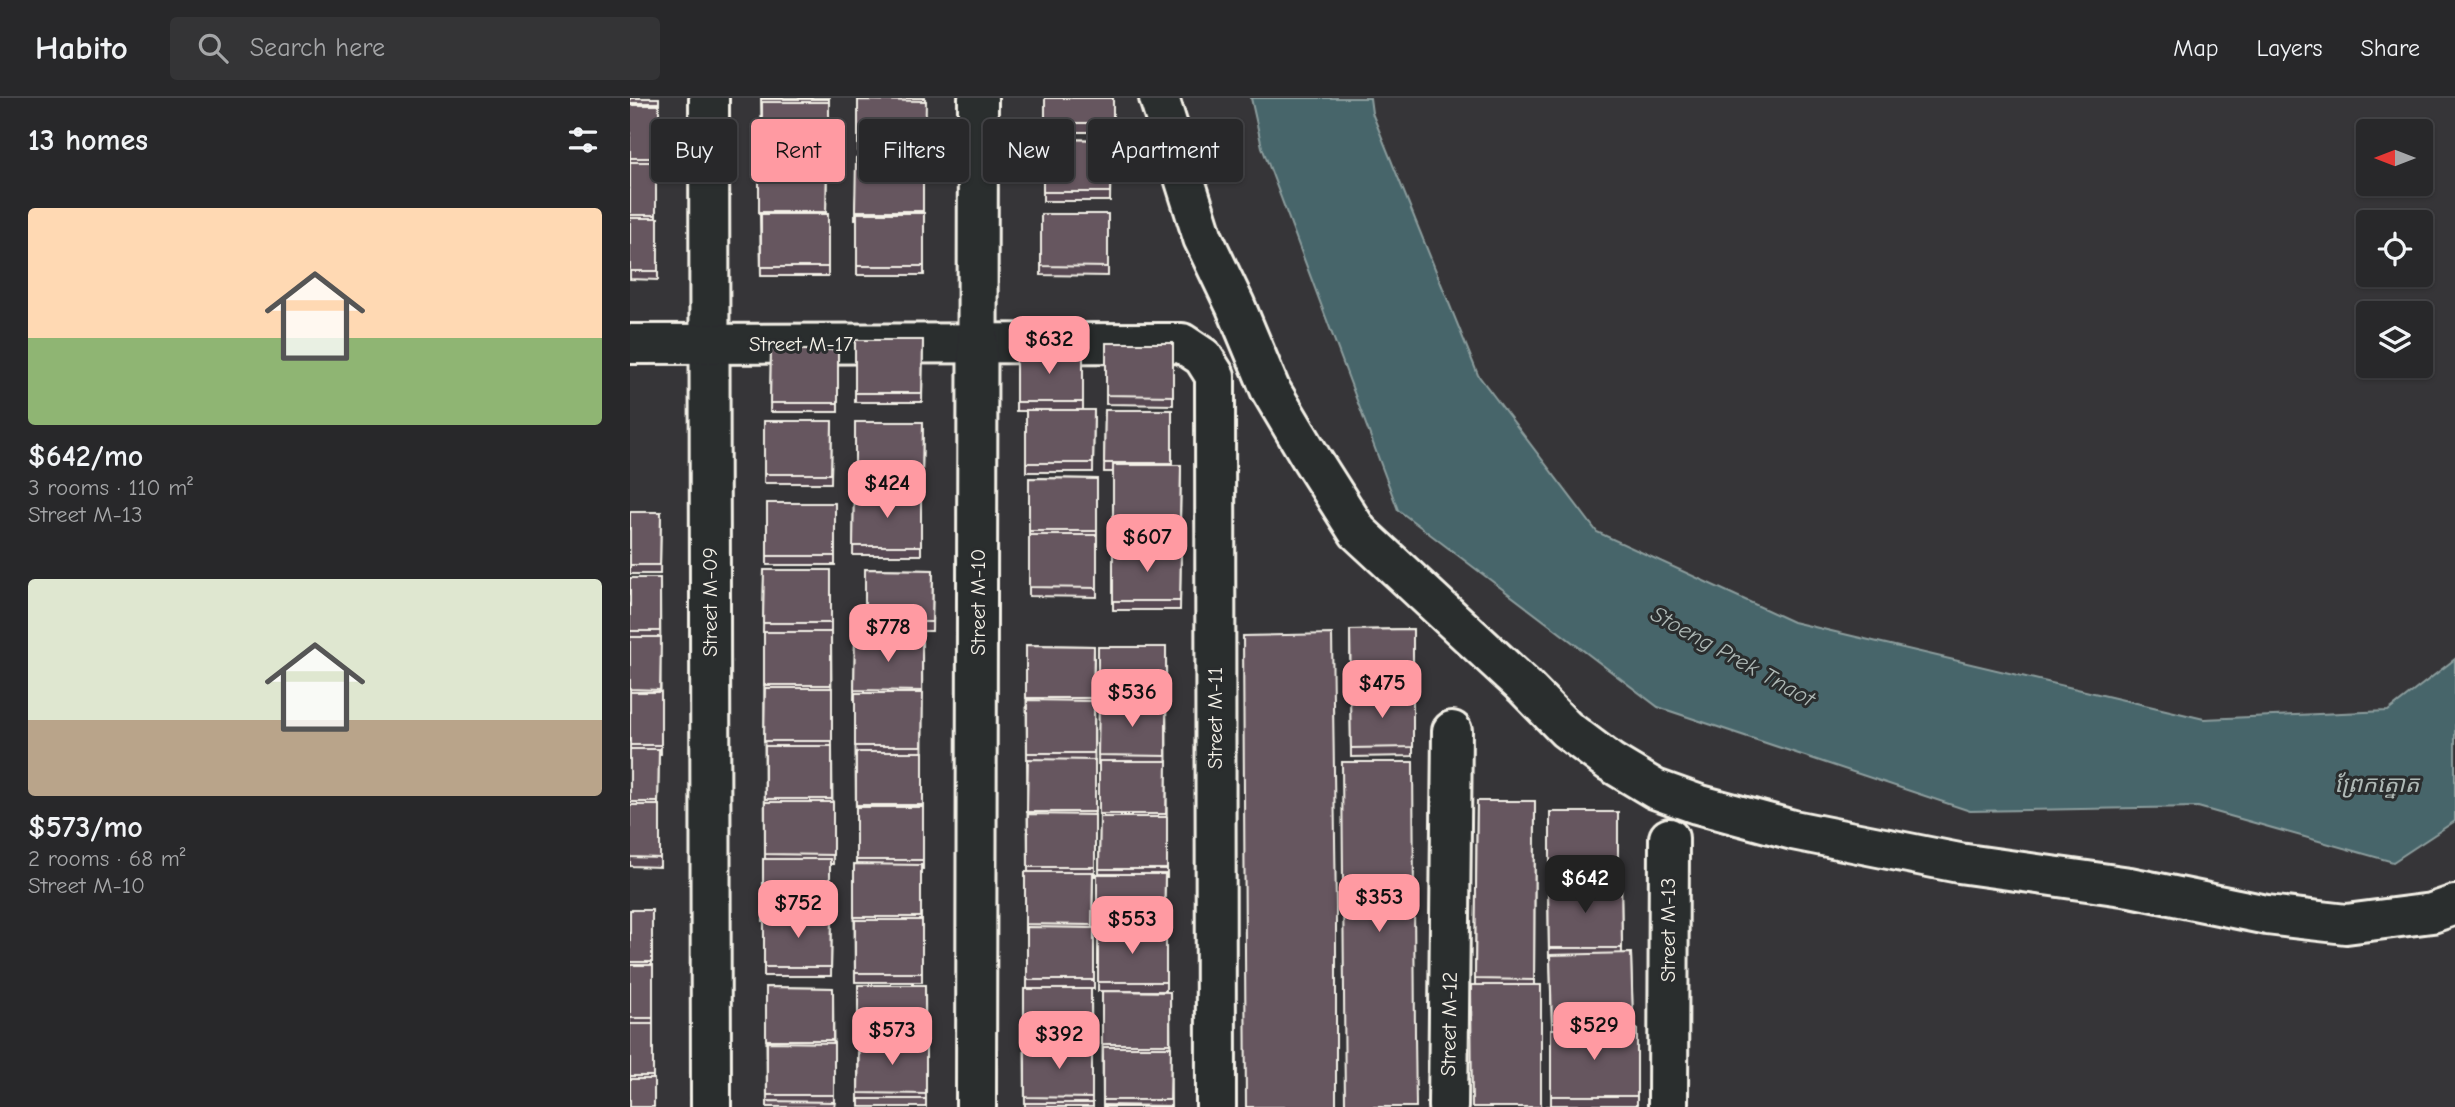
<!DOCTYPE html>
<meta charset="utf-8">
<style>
:root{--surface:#28282a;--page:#343436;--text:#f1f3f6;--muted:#a5a6a8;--line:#444447;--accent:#ff9aa2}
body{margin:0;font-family:"Comic Neue","Noto Sans Khmer",sans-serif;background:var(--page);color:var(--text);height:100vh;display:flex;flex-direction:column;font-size:26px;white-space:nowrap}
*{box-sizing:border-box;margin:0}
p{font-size:23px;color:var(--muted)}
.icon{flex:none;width:38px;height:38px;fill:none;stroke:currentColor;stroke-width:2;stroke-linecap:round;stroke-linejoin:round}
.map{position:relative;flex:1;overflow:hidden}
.side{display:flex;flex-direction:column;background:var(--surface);width:630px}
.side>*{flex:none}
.top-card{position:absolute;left:21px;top:21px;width:665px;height:63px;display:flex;gap:14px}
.needle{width:46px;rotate:270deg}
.controls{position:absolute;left:1726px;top:21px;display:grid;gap:14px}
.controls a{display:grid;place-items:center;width:77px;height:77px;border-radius:7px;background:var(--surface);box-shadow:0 2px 5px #0004,0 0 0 2px var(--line);font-size:35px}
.price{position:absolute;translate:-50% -60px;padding:0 16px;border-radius:14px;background:var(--accent);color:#111;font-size:23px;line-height:46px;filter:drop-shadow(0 2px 4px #0008)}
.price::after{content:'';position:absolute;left:50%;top:42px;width:21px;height:16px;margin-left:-10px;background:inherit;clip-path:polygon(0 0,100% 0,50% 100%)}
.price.on{background:#222;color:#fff}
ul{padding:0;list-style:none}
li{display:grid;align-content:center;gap:14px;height:371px;padding:0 28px}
li span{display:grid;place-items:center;height:217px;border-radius:7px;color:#555}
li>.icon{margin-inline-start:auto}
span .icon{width:126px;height:126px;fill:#fffc;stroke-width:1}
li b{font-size:30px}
h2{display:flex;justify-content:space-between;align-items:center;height:84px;padding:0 28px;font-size:30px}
.pill{padding:0 24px;border-radius:7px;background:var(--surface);box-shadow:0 2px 5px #0004,0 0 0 2px var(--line);font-size:24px;line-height:63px}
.pill.on{background:var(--accent);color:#111}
header{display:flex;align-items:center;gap:42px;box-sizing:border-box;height:98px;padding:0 35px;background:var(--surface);border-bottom:2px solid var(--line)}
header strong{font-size:33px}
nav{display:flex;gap:38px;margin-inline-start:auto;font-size:24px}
.search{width:490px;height:63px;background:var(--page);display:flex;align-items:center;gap:18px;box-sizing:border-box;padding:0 24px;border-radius:7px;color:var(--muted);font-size:26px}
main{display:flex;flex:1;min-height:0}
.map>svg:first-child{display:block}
.water{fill:#47656b;stroke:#8c9d9d;stroke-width:2}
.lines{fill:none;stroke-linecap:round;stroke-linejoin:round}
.minor-casing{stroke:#f4f1e8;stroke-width:44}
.minor{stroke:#2a2d2e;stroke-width:38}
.wall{fill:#584a52;stroke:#f4f1e8;stroke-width:2}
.building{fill:#66565f;stroke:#f4f1e8;stroke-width:2}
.labels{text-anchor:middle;stroke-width:6;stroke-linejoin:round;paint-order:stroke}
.street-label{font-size:21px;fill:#f4f1e8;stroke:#2a2d2e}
.water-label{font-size:23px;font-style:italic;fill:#afb9b6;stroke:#2a2d2e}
</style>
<header>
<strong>Habito</strong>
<div class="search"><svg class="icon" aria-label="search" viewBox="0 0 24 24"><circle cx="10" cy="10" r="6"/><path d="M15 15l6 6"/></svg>Search here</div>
<nav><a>Map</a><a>Layers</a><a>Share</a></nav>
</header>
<main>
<section class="side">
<h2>13 homes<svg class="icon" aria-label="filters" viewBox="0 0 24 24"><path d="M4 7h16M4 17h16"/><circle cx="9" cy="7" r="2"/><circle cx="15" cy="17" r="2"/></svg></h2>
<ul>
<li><span style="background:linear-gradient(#ffd9b3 60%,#8fb573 0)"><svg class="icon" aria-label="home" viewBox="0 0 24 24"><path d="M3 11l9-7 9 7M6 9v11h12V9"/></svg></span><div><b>$642/mo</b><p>3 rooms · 110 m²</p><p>Street M-13</p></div></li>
<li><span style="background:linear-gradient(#dfe7d0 65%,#b9a48a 0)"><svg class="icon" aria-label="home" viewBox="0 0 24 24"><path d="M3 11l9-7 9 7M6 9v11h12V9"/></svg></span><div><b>$573/mo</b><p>2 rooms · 68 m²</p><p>Street M-10</p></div></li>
</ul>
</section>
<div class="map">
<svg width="1825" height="1009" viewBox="0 0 1825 1009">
<rect width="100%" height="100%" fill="#363538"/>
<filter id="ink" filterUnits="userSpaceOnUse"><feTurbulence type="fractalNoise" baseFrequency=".0143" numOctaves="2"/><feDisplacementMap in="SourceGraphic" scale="14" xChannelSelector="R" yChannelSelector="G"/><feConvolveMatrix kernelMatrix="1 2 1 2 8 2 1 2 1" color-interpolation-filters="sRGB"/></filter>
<g filter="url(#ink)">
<polygon class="water" points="621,0 740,0 742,15 848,277 967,434 1163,524 1574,621 1758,613 1825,561 1825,723 1763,764 1568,709 1340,713 1028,609 768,412 632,49"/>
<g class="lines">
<g class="minor-casing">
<g id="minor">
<polyline points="79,0 81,1009"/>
<polyline points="529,0 573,140 605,207 640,291 681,360 728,434 895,589 936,631 980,664 1025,691 1067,706 1163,732 1329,765 1500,789 1637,817 1716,826 1802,815 1825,807"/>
<polyline points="0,246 552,245 573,259 585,278 586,1009"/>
<polyline points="346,1009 348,0"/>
<polyline points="818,1009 822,633"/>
<polyline points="1038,1009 1039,740"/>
</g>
</g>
<use href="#minor" class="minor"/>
</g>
<g class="wall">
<polygon points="0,0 29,0 29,69 26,69 26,120 28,120 28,182 0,181"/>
<polygon points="131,0 199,0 199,66 197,66 196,116 198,116 198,178 131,178 129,61 132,61"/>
<polygon points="228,0 295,0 295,64 293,64 293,115 294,115 294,177 227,177 227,122 225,122 225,113 228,60"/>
<rect x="415" y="0" width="68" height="34"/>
<polygon points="413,41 481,42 480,103 413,103"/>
<polygon points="411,116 478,116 478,178 411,177"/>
<polygon points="225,242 293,242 292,304 225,304"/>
<polygon points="476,245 543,245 543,307 476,306"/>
<polygon points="386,251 453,251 453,312 464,312 463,374 396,374 396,313 386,313"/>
<polygon points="141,252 208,252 208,314 140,314"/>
<polygon points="475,312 542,312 542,367 551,367 550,429 483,428 483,374 474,374"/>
<polygon points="134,323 202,323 201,385 134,385"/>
<polygon points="225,324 293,324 292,386 225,385"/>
<polygon points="399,380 467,381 467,499 399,498"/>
<polygon points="224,395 291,396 291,457 223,457"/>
<rect x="137" y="405" width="68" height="62"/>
<polygon points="0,414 31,414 30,476 0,476"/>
<polygon points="483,450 551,450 550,512 483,512"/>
<polygon points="235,471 303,472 302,533 235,533"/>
<polygon points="134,472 201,472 201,534 133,534"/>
<polygon points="0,480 30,480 31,656 29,656 28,707 30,707 30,769 0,768"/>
<polygon points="783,531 783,658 721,659 720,532"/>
<polygon points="134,534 201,534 203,766 200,766 200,816 202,816 201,878 134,878 134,823 133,823 133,761 135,761"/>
<polygon points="225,540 292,540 293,771 291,771 291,822 292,822 292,884 225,884 224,766 226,766 226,716 225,601 224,601"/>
<polygon points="396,547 464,548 465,778 463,778 462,830 464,830 464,891 397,891 397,835 395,835 395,774 398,774"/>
<polygon points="468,549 536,549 537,780 535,780 534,831 536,831 536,893 468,893 468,838 467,838 467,776 469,776 470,725 469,666 468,666 469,611 468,611"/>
<polygon points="847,703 905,703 904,887 845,887"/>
<polygon points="920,714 988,714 988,783 991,783 992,856 1001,855 1003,931 1007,931 1007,1007 921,1007 921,931 922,931 920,859 919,859 918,784 920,783"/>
<polygon points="0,812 22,812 22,867 23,867 23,981 0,1009"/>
<polygon points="228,887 295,887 296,1001 228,1004"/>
<polygon points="136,889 203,890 204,1004 137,1006"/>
<polygon points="394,891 461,891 462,1005 395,1008"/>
<polygon points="472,893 540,894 541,1009 473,1009"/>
</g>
<g class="building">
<rect x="0" y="0" width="29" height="5"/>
<rect x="131" y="0" width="68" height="1"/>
<rect x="415" y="0" width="68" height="25"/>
<polygon points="228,2 296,3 295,55 228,55"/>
<polygon points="132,4 199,4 199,57 132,56"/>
<rect x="0" y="7" width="29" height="53"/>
<polygon points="413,41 481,42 480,94 413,94"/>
<polygon points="226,60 293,60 293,113 225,113"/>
<polygon points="129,61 197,61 196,114 129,114"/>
<rect x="0" y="64" width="26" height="53"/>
<rect x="227" y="115" width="67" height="53"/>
<rect x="131" y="116" width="67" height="53"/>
<polygon points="411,116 478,116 478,169 411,168"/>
<rect x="0" y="120" width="28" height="53"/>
<polygon points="225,242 293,242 292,295 225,295"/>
<polygon points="476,245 543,245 543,298 476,297"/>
<rect x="386" y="251" width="67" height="53"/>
<polygon points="141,252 208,252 208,305 140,305"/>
<polygon points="396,312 464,312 463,365 396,365"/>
<polygon points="475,312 542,312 542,365 474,365"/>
<polygon points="134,323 202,323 201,376 134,376"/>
<polygon points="225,324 293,324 292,377 225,376"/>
<polygon points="483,367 551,367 550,420 483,419"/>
<polygon points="399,380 467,381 467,433 399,433"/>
<polygon points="224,395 291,396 291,448 223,448"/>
<rect x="137" y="405" width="68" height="53"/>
<polygon points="0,414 31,414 30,467 0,467"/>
<polygon points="399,437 467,437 467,490 399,489"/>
<polygon points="483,450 551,450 550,503 483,503"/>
<polygon points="235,471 303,472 302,524 235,524"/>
<polygon points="134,472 201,472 201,525 133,525"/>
<rect x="0" y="480" width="30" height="53"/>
<polygon points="783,531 783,586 721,587 720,532"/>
<rect x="134" y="534" width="67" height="53"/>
<polygon points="702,536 706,810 706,1009 616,1009 613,538"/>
<polygon points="0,539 31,539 30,592 0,591"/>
<polygon points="225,540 292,540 292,593 224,592"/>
<polygon points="396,547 464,548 463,600 396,600"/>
<rect x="468" y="549" width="68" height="53"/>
<polygon points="135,590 202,590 202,643 134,643"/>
<rect x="0" y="594" width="31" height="53"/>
<polygon points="783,594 783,649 721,650 720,595"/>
<polygon points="225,595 293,595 292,648 225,648"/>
<polygon points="397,602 464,603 464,655 397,655"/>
<polygon points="469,605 536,605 536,658 468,657"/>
<rect x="135" y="648" width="67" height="53"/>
<polygon points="0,651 29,651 28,704 0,704"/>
<rect x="226" y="654" width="67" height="53"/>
<polygon points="398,661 465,662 465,714 397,714"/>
<polygon points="469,663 537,663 536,716 469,716"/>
<polygon points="712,664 783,664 785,937 786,1009 715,1009"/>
<polygon points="847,703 905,703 904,882 845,881"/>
<polygon points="135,704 203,704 203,757 135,756"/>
<polygon points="0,707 30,707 30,760 0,759"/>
<rect x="226" y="709" width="67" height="53"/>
<rect x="920" y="714" width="68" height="63"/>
<polygon points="398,716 465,717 465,769 398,769"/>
<polygon points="470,719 537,719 537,771 469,771"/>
<rect x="133" y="761" width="67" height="53"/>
<polygon points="224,766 291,767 291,819 224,819"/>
<polygon points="395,774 463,774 462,827 395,826"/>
<polygon points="467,776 535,776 534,829 467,829"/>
<polygon points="991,783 992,850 919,850 918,784"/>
<rect x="0" y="812" width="22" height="52"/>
<polygon points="134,816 202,816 201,869 134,869"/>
<rect x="225" y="822" width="67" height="53"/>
<polygon points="397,829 464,830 464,882 397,882"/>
<rect x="468" y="831" width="68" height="53"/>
<polygon points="1001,855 1003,923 922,925 920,857"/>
<rect x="0" y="867" width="23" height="53"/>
<rect x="228" y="887" width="67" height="53"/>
<polygon points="841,887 911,887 911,1009 842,1009"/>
<polygon points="136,889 203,890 203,942 136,942"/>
<rect x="394" y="891" width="67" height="53"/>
<polygon points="472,893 540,894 540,946 472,946"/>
<rect x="0" y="926" width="23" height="52"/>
<rect x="921" y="931" width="86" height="67"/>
<polygon points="229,943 296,943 296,996 228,995"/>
<polygon points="137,944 204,945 204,997 137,997"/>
<polygon points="395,947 462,947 462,1000 395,999"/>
<polygon points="473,949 541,949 540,1002 473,1002"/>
<rect x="0" y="981" width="24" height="28"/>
<rect x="229" y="1001" width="67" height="8"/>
<polygon points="137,1003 205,1004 204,1009 137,1009"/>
<rect x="395" y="1005" width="68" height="4"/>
<polygon points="474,1007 541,1008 541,1009 474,1009"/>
<rect x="917" y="1008" width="88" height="1"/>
</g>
</g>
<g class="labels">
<g class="street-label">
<text x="171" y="253">Street M-17</text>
<text transform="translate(80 504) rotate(-90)" y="7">Street M-09</text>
<text transform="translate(348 504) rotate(-90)" y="7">Street M-10</text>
<text transform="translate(585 620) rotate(-90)" y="7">Street M-11</text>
<text transform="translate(1038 832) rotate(-90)" y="7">Street M-13</text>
<text transform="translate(819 926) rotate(-89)" y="7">Street M-12</text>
</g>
<g class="water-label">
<text transform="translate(1103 558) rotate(29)" y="8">Stoeng Prek Tnaot</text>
<text x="1747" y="694">ព្រែកត្នោត</text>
</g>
</g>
</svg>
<div class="controls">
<a><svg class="needle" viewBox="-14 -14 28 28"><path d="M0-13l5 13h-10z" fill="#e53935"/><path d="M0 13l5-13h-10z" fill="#a5a6a8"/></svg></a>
<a><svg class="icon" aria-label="locate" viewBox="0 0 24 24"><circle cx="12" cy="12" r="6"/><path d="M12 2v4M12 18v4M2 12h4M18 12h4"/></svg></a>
<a><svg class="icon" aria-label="layers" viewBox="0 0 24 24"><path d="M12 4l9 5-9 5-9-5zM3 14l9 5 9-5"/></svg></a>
</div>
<b class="price" style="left:419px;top:278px">$632</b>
<b class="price" style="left:257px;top:422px">$424</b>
<b class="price" style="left:517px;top:476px">$607</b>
<b class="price" style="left:258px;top:566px">$778</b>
<b class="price" style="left:752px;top:622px">$475</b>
<b class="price" style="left:502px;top:631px">$536</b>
<b class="price on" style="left:955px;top:817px">$642</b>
<b class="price" style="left:749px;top:836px">$353</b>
<b class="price" style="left:168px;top:842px">$752</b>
<b class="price" style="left:502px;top:858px">$553</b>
<b class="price" style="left:964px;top:964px">$529</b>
<b class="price" style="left:262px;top:969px">$573</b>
<b class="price" style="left:429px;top:973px">$392</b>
<div class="top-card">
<a class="pill">Buy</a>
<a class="pill on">Rent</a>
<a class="pill">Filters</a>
<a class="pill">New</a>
<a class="pill">Apartment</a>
</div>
</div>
</main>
